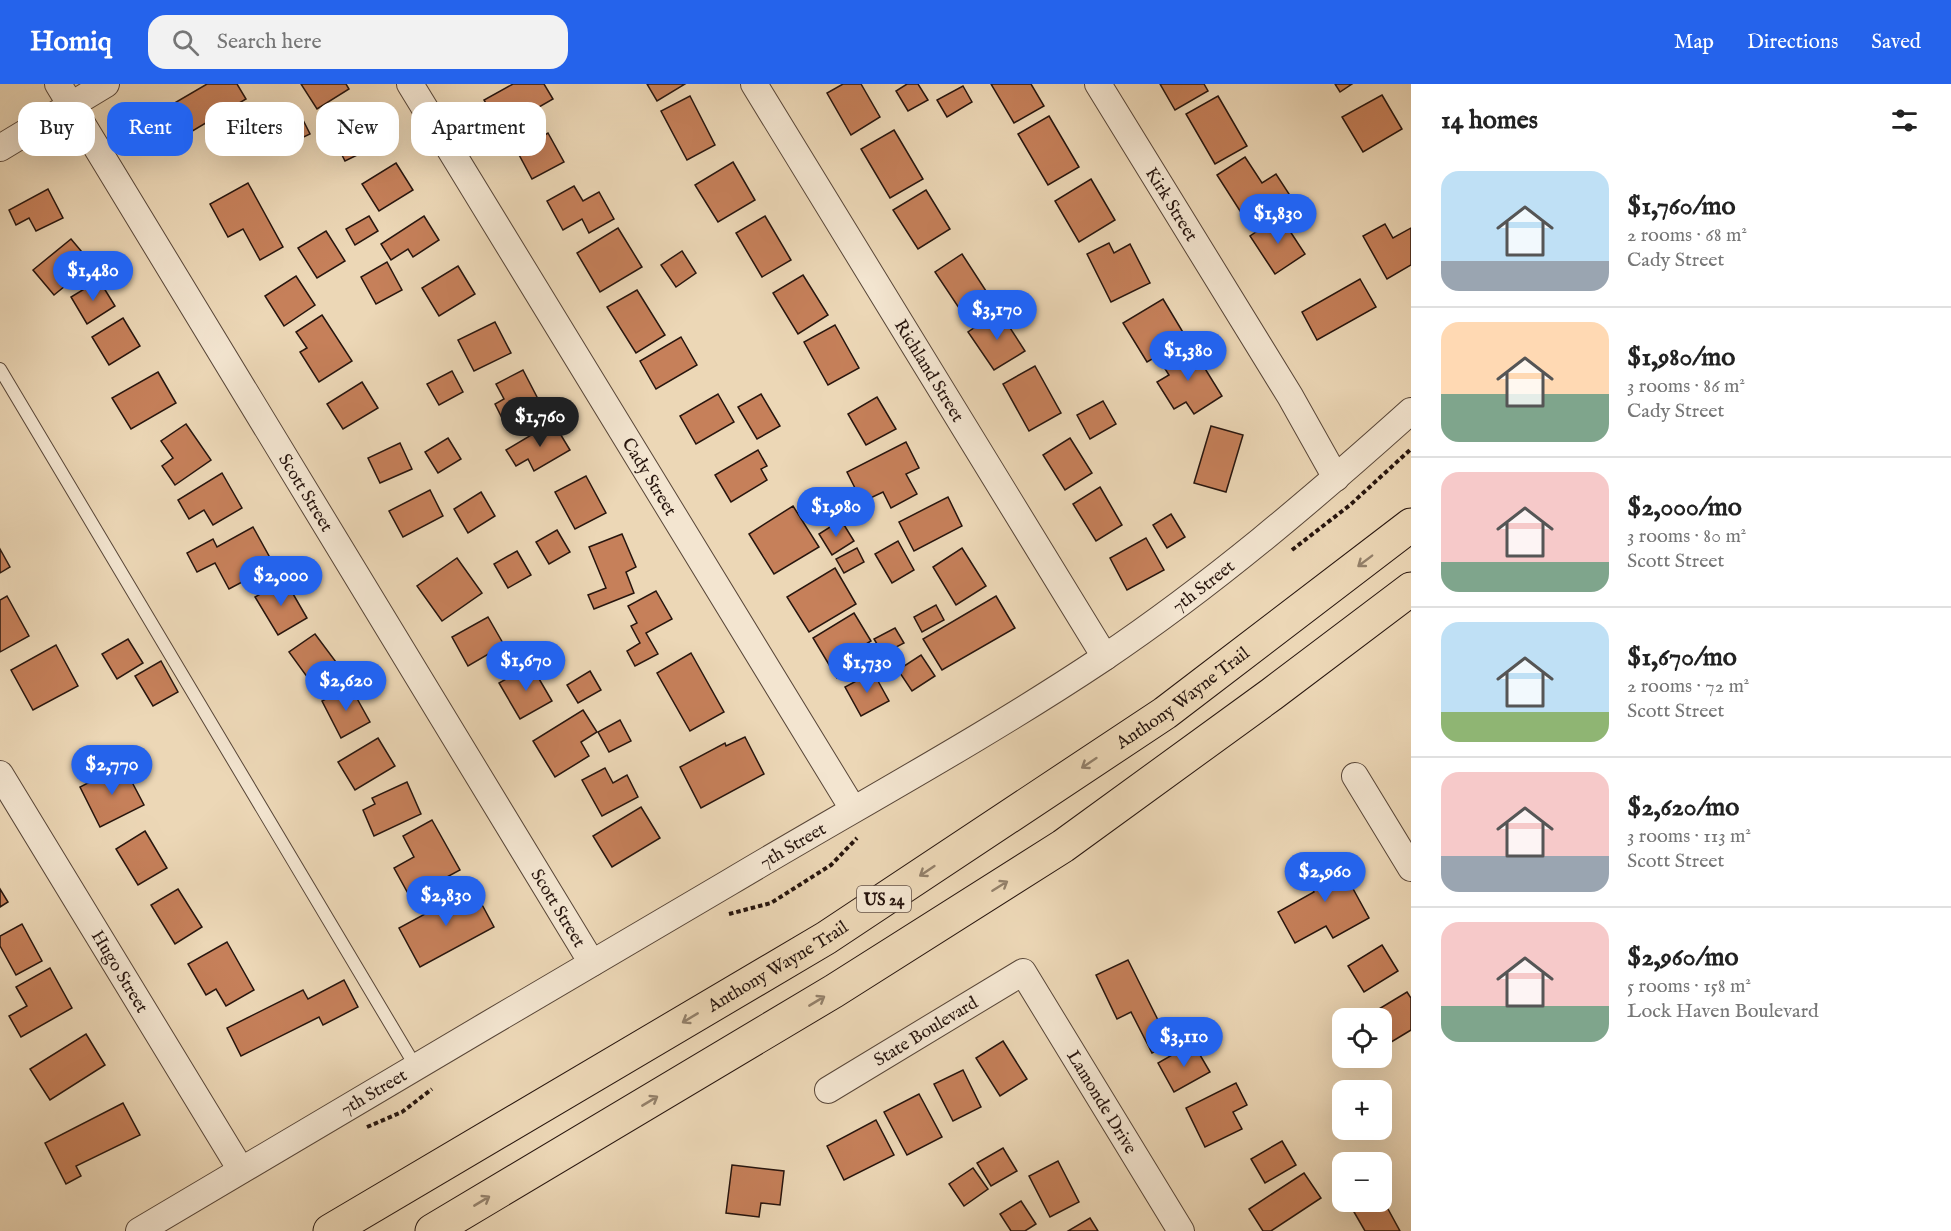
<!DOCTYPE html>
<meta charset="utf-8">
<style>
:root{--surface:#fff;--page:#f2f2f2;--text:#222;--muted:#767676;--line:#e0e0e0;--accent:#2563eb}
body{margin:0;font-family:"IM FELL English",serif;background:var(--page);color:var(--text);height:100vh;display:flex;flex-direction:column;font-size:22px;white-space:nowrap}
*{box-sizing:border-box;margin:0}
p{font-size:20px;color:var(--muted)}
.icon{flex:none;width:33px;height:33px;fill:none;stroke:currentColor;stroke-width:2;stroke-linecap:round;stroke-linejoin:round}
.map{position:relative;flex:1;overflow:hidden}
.details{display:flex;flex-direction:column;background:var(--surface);width:540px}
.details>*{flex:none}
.guide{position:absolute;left:18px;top:18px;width:570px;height:54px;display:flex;gap:12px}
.tools{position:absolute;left:1332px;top:924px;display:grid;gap:12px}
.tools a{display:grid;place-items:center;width:60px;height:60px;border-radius:12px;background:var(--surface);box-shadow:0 6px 24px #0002;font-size:30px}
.price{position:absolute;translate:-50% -51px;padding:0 14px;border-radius:21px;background:var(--accent);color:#fff;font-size:20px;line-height:39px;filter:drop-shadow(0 2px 3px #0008)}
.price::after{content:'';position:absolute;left:50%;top:36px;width:18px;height:14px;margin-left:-9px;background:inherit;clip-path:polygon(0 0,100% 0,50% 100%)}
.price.selected{background:#222;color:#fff}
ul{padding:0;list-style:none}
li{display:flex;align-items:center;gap:18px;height:150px;padding:0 30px}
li+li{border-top:2px solid var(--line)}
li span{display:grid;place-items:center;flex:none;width:168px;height:120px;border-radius:18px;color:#555}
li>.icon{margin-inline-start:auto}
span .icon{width:72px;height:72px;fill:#fffc;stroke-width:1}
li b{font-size:26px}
h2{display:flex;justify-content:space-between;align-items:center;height:72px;padding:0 30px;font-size:26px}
.chip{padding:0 21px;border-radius:18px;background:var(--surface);box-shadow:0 6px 24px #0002;font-size:21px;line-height:54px}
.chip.selected{background:var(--accent);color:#fff}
header{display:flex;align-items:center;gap:36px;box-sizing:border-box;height:84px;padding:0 30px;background:var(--accent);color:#fff}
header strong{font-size:28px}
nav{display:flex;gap:33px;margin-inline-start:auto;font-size:21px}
.search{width:420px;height:54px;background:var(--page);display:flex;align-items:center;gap:15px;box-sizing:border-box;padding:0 21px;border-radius:18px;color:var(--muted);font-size:22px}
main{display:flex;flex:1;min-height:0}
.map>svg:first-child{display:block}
.building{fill:#c6805a;stroke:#27150e;stroke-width:1.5}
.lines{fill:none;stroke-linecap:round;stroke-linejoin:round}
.service-casing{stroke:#584638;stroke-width:14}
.minor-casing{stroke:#584638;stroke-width:28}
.trunk-casing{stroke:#27150e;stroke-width:35}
.path{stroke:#27150e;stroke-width:4;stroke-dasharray:4.5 3;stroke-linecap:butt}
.service{stroke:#f3e5d0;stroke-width:12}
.minor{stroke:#f3e5d0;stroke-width:26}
.trunk{stroke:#ecd7b6;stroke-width:33}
.oneway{stroke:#93806a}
.labels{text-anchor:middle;stroke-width:5;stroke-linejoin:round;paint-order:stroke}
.shield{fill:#f3e5d0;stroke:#645348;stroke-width:1.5}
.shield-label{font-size:16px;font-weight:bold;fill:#27150e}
.street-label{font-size:18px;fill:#27150e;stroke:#f3e5d0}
</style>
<header>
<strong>Homiq</strong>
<div class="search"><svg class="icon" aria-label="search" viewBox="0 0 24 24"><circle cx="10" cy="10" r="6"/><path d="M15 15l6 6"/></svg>Search here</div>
<nav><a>Map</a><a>Directions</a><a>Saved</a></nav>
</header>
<main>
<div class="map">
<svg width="1411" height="1147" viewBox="0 0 1411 1147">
<rect width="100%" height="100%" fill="#ecd7b6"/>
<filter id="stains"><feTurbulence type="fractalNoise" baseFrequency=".00333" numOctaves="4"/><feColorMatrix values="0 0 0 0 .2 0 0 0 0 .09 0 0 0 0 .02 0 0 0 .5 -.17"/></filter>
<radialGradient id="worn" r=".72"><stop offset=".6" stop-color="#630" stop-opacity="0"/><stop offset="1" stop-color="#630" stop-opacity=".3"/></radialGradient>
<g class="building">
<polygon points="207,0 237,0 246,15 159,67 142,38"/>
<polygon points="301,0 346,0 349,5 317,25"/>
<polygon points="513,0 544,0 553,15 501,45 484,16"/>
<polygon points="647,0 685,0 657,17"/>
<polygon points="843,0 861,0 880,33 851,51 827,9"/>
<polygon points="907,0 918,0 928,16 908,27 896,7"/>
<polygon points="991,0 1031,0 1044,22 1014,39"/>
<polygon points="1160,0 1204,0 1208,7 1175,26"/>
<polygon points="1335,0 1352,0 1340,8"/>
<polygon points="963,2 972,18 947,33 937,16"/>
<polygon points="1382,11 1402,45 1363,68 1342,33"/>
<polygon points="690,12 715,61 687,76 661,27"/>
<polygon points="1218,12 1247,62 1215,80 1186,30"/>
<polygon points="298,26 310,50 287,61 275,37"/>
<polygon points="367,28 382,59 345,77 338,63 347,59 338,43"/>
<polygon points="1049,32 1079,83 1048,101 1018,50"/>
<polygon points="894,46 923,95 890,114 861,65"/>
<polygon points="548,49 564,78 532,95 517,67"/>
<polygon points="1245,73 1262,99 1276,90 1291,113 1249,141 1217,91"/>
<polygon points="733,78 755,116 718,138 695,101"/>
<polygon points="396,79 413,106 379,127 362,100"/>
<polygon points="1091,95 1115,136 1079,158 1055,117"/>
<polygon points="248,99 283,163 260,176 243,145 228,153 210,120"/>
<polygon points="574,102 583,117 599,108 614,135 589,149 582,135 563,146 547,117"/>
<polygon points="48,105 63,134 36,147 29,134 16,141 9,126"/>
<polygon points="926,106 950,145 918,165 893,126"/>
<polygon points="369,132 378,147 355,161 346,145"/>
<polygon points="424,132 439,156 413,173 408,165 391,176 381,160"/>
<polygon points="765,132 791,176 762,193 736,149"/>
<polygon points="1280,132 1305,170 1275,190 1250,152"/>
<polygon points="1385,140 1393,154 1411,144 1411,181 1387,195 1363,152"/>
<polygon points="618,144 642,183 600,208 577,169"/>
<polygon points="326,147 345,177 317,194 298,164"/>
<polygon points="71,155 92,180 54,211 33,186"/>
<polygon points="1109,159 1114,169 1130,160 1150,199 1111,218 1087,170"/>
<polygon points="682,167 696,189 676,203 661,181"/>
<polygon points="962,170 988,210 961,227 935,188"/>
<polygon points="387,178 402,206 376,220 361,193"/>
<polygon points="458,182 475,210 439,232 422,204"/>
<polygon points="803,191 828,231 798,250 773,209"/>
<polygon points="296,192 315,221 284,242 265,212"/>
<polygon points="1360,195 1376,223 1317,256 1302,228"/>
<polygon points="99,196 115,222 87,240 71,213"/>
<polygon points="637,206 665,251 636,269 607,223"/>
<polygon points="1163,215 1187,255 1147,278 1123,239"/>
<polygon points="999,227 1025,267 994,286 968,248"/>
<polygon points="322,231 352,277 319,298 300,268 307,264 296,248"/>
<polygon points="123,234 140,262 109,281 92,253"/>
<polygon points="495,238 511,269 474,287 458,256"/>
<polygon points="835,241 859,284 828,301 804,258"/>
<polygon points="681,253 697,281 656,305 640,277"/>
<polygon points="1191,262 1222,312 1194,330 1186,318 1174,325 1157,298 1169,291 1162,280"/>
<polygon points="1035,282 1061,329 1029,347 1003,300"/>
<polygon points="523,286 538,315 502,334 495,320 504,315 496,300"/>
<polygon points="452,287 463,308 439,321 427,300"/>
<polygon points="158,288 176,319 131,345 112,314"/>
<polygon points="362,298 378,324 343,345 327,320"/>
<polygon points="718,310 734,338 696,360 680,332"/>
<polygon points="761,310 780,342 757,355 738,323"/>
<polygon points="877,313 896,345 866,361 848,330"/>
<polygon points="1103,317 1116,340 1090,355 1077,331"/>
<polygon points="553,338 570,366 534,387 528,375 516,382 506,366"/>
<polygon points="186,340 211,376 175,401 162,382 173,374 161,357"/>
<polygon points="1211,342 1243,351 1226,408 1194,399"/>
<polygon points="448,354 461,375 438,389 425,368"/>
<polygon points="1070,354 1092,389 1065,406 1043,371"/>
<polygon points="906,358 919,384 906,390 917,410 891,424 883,408 862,418 847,388"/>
<polygon points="400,359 412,385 380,399 368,374"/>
<polygon points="758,366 767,382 761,385 767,396 731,418 715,391"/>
<polygon points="222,389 242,424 213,441 204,426 189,435 178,416"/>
<polygon points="586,392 606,429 575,445 555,408"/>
<polygon points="1100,403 1122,441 1096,457 1073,420"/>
<polygon points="430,406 443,432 403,453 389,427"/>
<polygon points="481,408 495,432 468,449 454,425"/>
<polygon points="948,413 962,442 914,467 899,438"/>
<polygon points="793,422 819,463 774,490 749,450"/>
<polygon points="1171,430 1185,453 1167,464 1153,441"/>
<polygon points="841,436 854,457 832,471 819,450"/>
<polygon points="253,443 274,481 229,505 215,479 197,488 187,469 213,455 217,463"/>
<polygon points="557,446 570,468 549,480 536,458"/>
<polygon points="622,450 636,483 626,488 634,509 594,525 588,511 606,504 589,463"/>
<polygon points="1146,454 1164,486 1127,506 1110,474"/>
<polygon points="898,457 914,486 892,499 875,470"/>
<polygon points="857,464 864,478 844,489 836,475"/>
<polygon points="962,464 986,502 956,521 933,483"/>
<polygon points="0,465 10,483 0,489"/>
<polygon points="517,467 531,491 508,504 494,480"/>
<polygon points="457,474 482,509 442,537 417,502"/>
<polygon points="835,484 856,520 809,548 787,513"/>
<polygon points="285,496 307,534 278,551 255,513"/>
<polygon points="656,507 672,535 646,549 658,570 635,582 627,567 640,559 631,542 637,539 628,522"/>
<polygon points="7,512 29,552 0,568 0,516"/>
<polygon points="996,512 1015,544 942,586 923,555"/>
<polygon points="936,521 944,536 922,548 914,533"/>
<polygon points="854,529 871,557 858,565 866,576 837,594 813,554"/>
<polygon points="488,533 504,561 468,582 452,553"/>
<polygon points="895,544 904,559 883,570 874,555"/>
<polygon points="315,550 339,582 313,601 289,568"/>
<polygon points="128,555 143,579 117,595 102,570"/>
<polygon points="56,561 78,602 33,626 11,586"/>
<polygon points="691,569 724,628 690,647 657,589"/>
<polygon points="921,571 935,592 912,607 898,586"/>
<polygon points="161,577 178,608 153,622 135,592"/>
<polygon points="531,581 552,617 520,635 499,599"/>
<polygon points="590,587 601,606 578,619 567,601"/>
<polygon points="873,588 889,617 861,632 845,603"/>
<polygon points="350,602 370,638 341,654 322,617"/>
<polygon points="583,626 597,648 581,658 589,672 555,693 533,657"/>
<polygon points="620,636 631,657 609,668 598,648"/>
<polygon points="745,653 764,690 701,724 680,683 725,659 726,662"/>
<polygon points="378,654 395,682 355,706 338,678"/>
<polygon points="123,681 144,721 100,743 80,703"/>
<polygon points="605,684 613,699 627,691 638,713 602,732 582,696"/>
<polygon points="407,698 421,730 374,752 363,726 375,720 372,714"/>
<polygon points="641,723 660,754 612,783 593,752"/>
<polygon points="432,736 460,786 410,813 394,784 414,773 403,752"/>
<polygon points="145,747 167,784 138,801 116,765"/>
<polygon points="1334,770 1369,834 1333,854 1326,842 1295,859 1278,828 1314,808 1303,787"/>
<polygon points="473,804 494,843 420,883 399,844"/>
<polygon points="0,805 8,818 0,823"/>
<polygon points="178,805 202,843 175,860 151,821"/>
<polygon points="22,840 42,877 16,891 0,862 0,852"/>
<polygon points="227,858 254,906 226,922 216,905 206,911 188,880"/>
<polygon points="1382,861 1398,887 1364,908 1348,882"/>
<polygon points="1128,876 1170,960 1152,969 1131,928 1117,935 1096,891"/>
<polygon points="50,884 72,924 21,953 9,932 27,922 16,903"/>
<polygon points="344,896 358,923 323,941 319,933 241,972 227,944 303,906 308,915"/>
<polygon points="1407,908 1411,914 1411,946 1388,960 1382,950 1382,934 1372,934 1369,931"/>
<polygon points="86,950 105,981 50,1016 30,985"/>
<polygon points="1003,957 1027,995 1000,1012 976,974"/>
<polygon points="1193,959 1210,988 1174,1008 1158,979"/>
<polygon points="963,986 981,1023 953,1037 934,1000"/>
<polygon points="1236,999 1247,1021 1233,1028 1242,1045 1205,1063 1186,1024"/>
<polygon points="919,1010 942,1053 907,1071 884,1028"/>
<polygon points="123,1019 140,1051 76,1082 81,1092 66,1100 45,1059"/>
<polygon points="876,1036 894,1071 844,1096 827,1062"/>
<polygon points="1282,1057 1296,1081 1265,1099 1251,1075"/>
<polygon points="1003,1064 1017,1087 991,1102 977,1079"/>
<polygon points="1058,1077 1079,1118 1050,1133 1029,1092"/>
<polygon points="732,1081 784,1087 780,1121 761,1119 759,1133 726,1129"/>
<polygon points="973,1084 988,1105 964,1122 949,1100"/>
<polygon points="1342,1087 1342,1107 1333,1092"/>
<polygon points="1304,1089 1321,1114 1271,1147 1263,1147 1249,1125"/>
<polygon points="1382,1114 1400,1147 1365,1147 1354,1128 1372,1118 1382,1118"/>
<polygon points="1021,1117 1036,1140 1025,1147 1011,1147 1000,1130"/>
<polygon points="1090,1134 1098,1147 1068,1147"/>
</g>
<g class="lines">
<g class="service-casing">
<polyline id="service" points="0,285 416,983"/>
</g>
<g class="minor-casing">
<g id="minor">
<path id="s1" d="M58 0 592 879"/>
<path id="s2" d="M410 0 853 725"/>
<path id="s3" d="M754 0 1105 573"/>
<path id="s4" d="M1098 0 1290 312 1336 394"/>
<polyline points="0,64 106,0"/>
<path id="s5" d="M0 690 241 1086"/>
<polyline points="1355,692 1411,784"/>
<path id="s6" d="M828 1006 1023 888 1181 1147"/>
<path id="s7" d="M139 1147C335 1030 533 914 730 798 854 724 982 655 1102 575 1212 501 1313 415 1411 327"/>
</g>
</g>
<g class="trunk-casing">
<g id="trunk">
<path id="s8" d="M330 1147 826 854 1165 629 1411 441"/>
<polyline points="432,1147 834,907 1063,762 1272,610 1411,505"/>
</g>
</g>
<g class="path">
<polyline points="1292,466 1350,421 1411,365"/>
<polyline points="729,830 771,819 831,781 857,754"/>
<polyline points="367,1043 402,1028 432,1005"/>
</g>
<use href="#service" class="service"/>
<use href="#minor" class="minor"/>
<use href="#trunk" class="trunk"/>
</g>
<defs><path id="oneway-shaft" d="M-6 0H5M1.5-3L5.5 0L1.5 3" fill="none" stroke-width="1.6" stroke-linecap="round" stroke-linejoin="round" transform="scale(1.5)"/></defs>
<g class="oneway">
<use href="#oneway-shaft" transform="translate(1365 477) rotate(143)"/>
<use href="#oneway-shaft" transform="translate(1089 679) rotate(146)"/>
<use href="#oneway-shaft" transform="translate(927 787) rotate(146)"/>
<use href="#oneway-shaft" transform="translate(1000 802) rotate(-32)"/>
<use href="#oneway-shaft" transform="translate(817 917) rotate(-31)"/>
<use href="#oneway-shaft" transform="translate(690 934) rotate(149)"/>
<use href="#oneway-shaft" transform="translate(650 1017) rotate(-31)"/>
<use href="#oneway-shaft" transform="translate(482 1117) rotate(-31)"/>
</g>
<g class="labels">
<rect class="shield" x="857" y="802" width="54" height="26" rx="4.5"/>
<g class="shield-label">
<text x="884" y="821">US 24</text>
</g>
<g class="street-label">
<text dy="6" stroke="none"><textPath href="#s4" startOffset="141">Kirk Street</textPath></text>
<text dy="6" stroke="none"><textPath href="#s3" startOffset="336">Richland Street</textPath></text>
<text dy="6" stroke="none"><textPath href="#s2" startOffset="460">Cady Street</textPath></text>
<text dy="6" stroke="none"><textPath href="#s1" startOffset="478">Scott Street</textPath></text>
<text dy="6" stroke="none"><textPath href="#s7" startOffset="1245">7th Street</textPath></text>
<text dy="6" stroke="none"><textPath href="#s8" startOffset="1006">Anthony Wayne Trail</textPath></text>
<text dy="6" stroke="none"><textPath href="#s7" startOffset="759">7th Street</textPath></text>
<text dy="6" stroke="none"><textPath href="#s1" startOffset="964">Scott Street</textPath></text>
<text dy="6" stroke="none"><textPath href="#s8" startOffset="520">Anthony Wayne Trail</textPath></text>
<text dy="6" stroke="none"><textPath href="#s5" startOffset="231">Hugo Street</textPath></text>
<text dy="6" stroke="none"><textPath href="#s6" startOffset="114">State Boulevard</textPath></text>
<text dy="6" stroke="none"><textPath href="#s7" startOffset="273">7th Street</textPath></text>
<text dy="6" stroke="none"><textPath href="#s6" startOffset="380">Lamonde Drive</textPath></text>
</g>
</g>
<rect width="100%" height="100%" filter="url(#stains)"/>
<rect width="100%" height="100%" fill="url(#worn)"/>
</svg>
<div class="tools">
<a><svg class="icon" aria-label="locate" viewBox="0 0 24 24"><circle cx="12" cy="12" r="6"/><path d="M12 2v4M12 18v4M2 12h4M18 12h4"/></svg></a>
<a>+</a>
<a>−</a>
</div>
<b class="price" style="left:1278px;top:161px">$1,830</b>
<b class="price" style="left:93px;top:218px">$1,480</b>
<b class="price" style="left:997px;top:257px">$3,170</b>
<b class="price" style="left:1188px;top:298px">$1,380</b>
<b class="price selected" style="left:540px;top:364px">$1,760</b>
<b class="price" style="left:836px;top:454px">$1,980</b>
<b class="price" style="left:281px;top:523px">$2,000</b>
<b class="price" style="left:526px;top:608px">$1,670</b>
<b class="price" style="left:867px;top:610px">$1,730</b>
<b class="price" style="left:346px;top:628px">$2,620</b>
<b class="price" style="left:112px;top:712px">$2,770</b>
<b class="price" style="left:1325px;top:819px">$2,960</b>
<b class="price" style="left:446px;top:843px">$2,830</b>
<b class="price" style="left:1184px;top:984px">$3,110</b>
<div class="guide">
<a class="chip">Buy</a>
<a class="chip selected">Rent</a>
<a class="chip">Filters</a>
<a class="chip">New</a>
<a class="chip">Apartment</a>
</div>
</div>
<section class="details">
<h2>14 homes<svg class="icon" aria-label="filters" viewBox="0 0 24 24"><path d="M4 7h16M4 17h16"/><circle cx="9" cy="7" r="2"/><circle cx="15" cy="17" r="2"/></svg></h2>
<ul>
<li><span style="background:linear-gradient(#bfe0f5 75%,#9aa5b1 0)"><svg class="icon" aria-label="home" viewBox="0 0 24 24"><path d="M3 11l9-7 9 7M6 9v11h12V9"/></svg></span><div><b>$1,760/mo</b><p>2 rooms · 68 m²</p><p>Cady Street</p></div></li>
<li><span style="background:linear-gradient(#ffd9b3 60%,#7fa58c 0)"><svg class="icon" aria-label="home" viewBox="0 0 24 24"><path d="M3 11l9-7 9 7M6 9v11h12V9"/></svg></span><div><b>$1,980/mo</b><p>3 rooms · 86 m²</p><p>Cady Street</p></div></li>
<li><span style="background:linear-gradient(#f6c9c9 75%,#7fa58c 0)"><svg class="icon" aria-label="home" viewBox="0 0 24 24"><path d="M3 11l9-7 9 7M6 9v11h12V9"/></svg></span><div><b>$2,000/mo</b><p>3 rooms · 80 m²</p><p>Scott Street</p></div></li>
<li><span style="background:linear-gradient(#bfe0f5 75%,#8fb573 0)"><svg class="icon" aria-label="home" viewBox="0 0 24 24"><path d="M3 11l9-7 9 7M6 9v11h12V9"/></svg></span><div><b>$1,670/mo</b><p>2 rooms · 72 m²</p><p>Scott Street</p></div></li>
<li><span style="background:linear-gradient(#f6c9c9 70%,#9aa5b1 0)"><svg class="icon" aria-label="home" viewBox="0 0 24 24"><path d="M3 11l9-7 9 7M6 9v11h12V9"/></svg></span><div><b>$2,620/mo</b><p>3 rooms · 113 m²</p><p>Scott Street</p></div></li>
<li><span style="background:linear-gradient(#f6c9c9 70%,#7fa58c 0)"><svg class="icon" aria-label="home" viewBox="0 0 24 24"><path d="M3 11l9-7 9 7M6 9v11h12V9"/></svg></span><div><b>$2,960/mo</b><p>5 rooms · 158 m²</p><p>Lock Haven Boulevard</p></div></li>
</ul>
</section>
</main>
